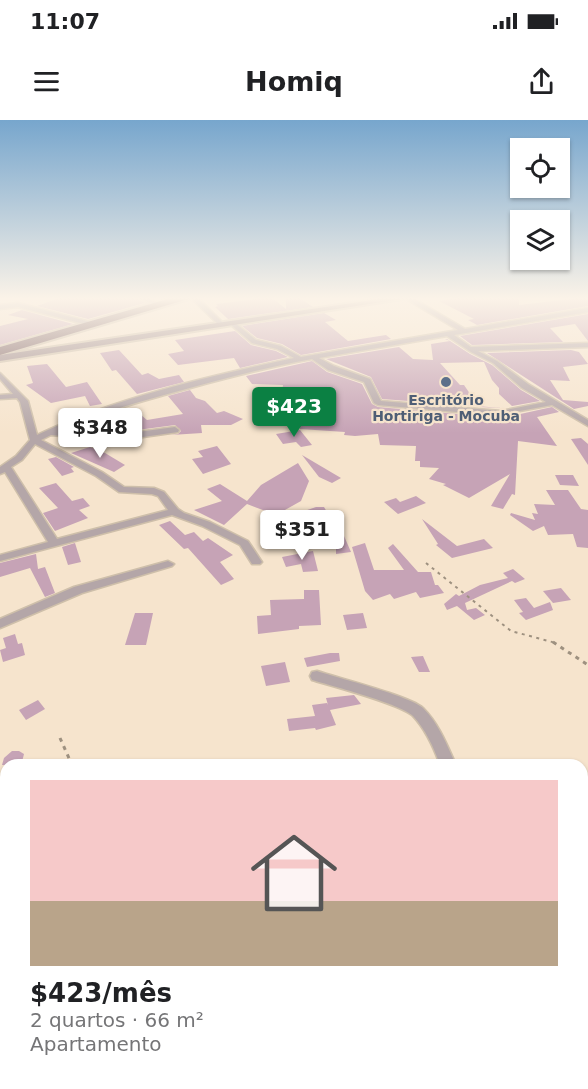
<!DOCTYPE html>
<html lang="pt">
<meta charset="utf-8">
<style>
:root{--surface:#fff;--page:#f6f6f6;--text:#202124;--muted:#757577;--accent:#0b8043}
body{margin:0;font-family:"DejaVu Sans",sans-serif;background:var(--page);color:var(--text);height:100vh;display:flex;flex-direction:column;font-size:22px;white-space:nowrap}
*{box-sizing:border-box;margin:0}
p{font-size:20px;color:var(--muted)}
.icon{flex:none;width:33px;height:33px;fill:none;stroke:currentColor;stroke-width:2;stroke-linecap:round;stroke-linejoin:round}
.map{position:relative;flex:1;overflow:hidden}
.panel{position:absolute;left:0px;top:639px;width:588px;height:330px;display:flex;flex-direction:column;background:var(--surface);border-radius:18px 18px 0 0;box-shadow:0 2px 4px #0004}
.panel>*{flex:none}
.fabs{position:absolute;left:510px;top:18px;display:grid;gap:12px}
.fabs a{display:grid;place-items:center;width:60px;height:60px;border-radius:0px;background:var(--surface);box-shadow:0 2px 4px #0004;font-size:30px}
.price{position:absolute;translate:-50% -51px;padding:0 14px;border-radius:6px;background:#fff;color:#222;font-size:20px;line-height:39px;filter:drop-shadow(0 2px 3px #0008)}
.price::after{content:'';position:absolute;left:50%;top:36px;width:18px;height:14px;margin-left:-9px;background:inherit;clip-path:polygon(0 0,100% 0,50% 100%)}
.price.selected{background:var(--accent);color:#fff}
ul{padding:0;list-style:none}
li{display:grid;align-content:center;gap:12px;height:318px;padding:0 30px}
li span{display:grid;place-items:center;height:186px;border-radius:0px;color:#555}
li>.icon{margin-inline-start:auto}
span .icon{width:108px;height:108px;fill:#fffc;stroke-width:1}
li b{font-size:26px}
.status{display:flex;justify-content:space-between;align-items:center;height:42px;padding:0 30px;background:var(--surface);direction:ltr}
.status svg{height:16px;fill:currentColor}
header{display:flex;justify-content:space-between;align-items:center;height:78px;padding:0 30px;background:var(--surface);font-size:27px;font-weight:700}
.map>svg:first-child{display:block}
.green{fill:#ceddbc}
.building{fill:#c6a3b6}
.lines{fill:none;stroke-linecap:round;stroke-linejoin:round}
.street-casing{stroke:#cebfaa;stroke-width:3}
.secondary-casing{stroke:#cebfaa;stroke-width:4}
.highway-casing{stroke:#cebfaa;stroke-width:4}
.path-far1{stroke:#9e9180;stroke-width:2;stroke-dasharray:3 4.5;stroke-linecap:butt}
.path{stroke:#9e9180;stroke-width:3;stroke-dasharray:4 5;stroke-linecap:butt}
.street{fill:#b4a6a8;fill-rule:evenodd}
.secondary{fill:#9a8689;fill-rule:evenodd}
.highway{fill:#775b60;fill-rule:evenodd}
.service-dot{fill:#5c6f8a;stroke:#f6e4cd;stroke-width:2}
.labels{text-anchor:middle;stroke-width:4.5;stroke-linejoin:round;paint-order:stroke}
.far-service-label{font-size:14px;font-weight:bold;fill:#4e5e75;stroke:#f6e4cd}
</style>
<div class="status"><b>11:07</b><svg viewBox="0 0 49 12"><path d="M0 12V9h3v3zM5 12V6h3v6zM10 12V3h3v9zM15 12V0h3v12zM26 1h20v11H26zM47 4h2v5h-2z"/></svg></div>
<header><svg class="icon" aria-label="menu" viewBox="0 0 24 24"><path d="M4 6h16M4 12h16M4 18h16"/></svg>Homiq<svg class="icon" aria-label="share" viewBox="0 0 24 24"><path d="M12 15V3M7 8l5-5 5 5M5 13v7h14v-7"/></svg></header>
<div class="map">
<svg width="588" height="969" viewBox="0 0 588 969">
<rect width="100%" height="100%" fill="#f6e4cd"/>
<polygon class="green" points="28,963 315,963 316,969 28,969"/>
<g class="building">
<polygon points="62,177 134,177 145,183 88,199 37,186"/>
<polygon points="271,177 286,189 286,177 298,177 313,187 228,199 215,187 218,186 216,184"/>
<polygon points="463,177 519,177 519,185 588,177 588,186 477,205 468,200 474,199 439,181"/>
<polygon points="22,190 73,204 0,225 0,206 28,199 8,195"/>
<polygon points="324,193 336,200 325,202 348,221 386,215 391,219 301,235 282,224 257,218 242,206"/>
<polygon points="588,194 588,221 575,204 550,208 563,222 472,225 460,216"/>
<polygon points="235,211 251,225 276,231 288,237 240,248 234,238 178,245 168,234 184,231 175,220"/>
<polygon points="445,219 447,219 470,234 492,245 521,270 540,281 512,286 499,274 499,268 492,260 484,242 440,243 460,265 464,265 479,287 502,288 382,279 371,257 326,239 399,227 413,239 433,240 431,224 450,221"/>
<polygon points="119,230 142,255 148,253 159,259 179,255 184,262 137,274 116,250 112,251 100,233"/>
<polygon points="571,230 579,232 588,244 563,247 570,261 550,260 563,280 588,282 588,286 574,289 487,233"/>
<polygon points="312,241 327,252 362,264 372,284 378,287 502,298 552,287 559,292 537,297 557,326 518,321 515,375 512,374 503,389 491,386 510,354 469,378 443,365 446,364 429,359 439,348 420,347 420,341 415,341 416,326 380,325 378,314 355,316 344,315 345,312 300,309 298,282 281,281 283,265 252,264 246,256"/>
<polygon points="47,244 66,267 87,262 102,284 90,286 85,276 51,283 26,265 33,263 27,246"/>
<polygon points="190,270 196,278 205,281 217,293 224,291 243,299 231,305 201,305 202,313 171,315 178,314 181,311 175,305 115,313 96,310 122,296 127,299 141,295 147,300 183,294 168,276"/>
<polygon points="300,310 312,325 301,327 296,322 283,324 276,314"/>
<polygon points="581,318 588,324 588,345 571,319"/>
<polygon points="217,326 231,344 203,354 192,339 203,337 198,331"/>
<polygon points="90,327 105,333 125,345 114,352 71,333"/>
<polygon points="302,335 341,358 332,363 319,357"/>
<polygon points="56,337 74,347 71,348 74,352 62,356 48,339"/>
<polygon points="298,343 309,361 301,381 276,395 247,384 224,405 194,390 222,381 207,369 220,364 247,381 261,365"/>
<polygon points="555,355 573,355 579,366 560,365"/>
<polygon points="56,363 72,381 83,378 90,386 79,390 88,398 55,411 43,393 58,388 39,368"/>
<polygon points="546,370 568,370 581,389 588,390 588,428 577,427 573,414 548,415 544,406 533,411 510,395 511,393 535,400 532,393 538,394 534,384 555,385"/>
<polygon points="416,376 426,383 398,394 384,382 396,378 400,382"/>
<polygon points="316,387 324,387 330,397 330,411 322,413 322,417 344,416 351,432 336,434 336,428 314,425 301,400 284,398"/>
<polygon points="422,399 457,426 484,419 493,428 452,438 436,425 438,424"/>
<polygon points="170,401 185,415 194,412 203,421 208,418 233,435 220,442 234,459 221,465 188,428 184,429 159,405"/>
<polygon points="75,423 81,442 68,445 62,427"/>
<polygon points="365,423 374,450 404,450 388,428 393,424 418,452 431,452 435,465 438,465 444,473 420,478 416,472 394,479 390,474 373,480 365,471 352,427"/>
<polygon points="313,431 318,451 303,452 301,444 286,447 282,437"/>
<polygon points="36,434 38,449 45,447 55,473 45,477 30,448 0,457 0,443"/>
<polygon points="513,449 525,459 515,463 512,461 465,483 467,490 476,488 485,495 474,500 457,486 447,490 444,484 456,474 459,476 480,465 508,458 503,453"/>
<polygon points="561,468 571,480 553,483 543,471"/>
<polygon points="304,470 319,470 321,505 299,506 299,509 258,514 257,496 271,495 270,480 304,479"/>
<polygon points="526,478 534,488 550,482 553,490 526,500 519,493 523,492 514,480"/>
<polygon points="135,493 153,493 146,525 125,525"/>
<polygon points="363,493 367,508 347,510 343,495"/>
<polygon points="15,514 18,524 22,523 25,535 3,542 0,530 6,528 3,518"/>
<polygon points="330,533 339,533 340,541 307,547 304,538"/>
<polygon points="423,536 430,552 419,552 411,537"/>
<polygon points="285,542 290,562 266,566 261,546"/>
<polygon points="354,575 361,584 330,590 336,605 316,610 315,608 289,611 287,599 315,596 312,585 327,583 328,585 326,578"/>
<polygon points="38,580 45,589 26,600 19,590"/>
<polygon points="12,631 19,631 24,634 22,642 19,645 2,645 4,638"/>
</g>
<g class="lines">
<g class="street-casing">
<g id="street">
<polygon points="136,177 145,177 163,185 158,186"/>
<polygon points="190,177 197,177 224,204 224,206 220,206"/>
<path d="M403 177H411L465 209 588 188V192L454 215 471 227 588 223V227L478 231 497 241 528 264 588 300V306L552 285 509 293 502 296 378 285 374 283 364 262 328 250 312 239C261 248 213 262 164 275 129 285 92 295 59 311L115 315 175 307 179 310 178 312 115 321 51 315 41 320 102 352 124 367 154 368 164 372 178 389 184 393 210 402 248 421 262 442 260 444H252L240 425 202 406 172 395 0 441V435L48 422 5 352 0 354V347L16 336 30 320 20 282 17 278 0 279V275L13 274 0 259V253L28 281 37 315C115 278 210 256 294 238L277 229 252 223 230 204V202H234L256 220 281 226 301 237 458 210ZM447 216 471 232 493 243 522 268 546 282 501 291 381 281 370 259 334 246 319 238ZM35 324 96 356 119 372 152 374 158 376 168 390 57 419 11 347 22 340Z"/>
<polygon points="18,183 94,203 95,204 92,206 18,187 0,189 0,185"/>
<polygon points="168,441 174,444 172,446 82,473 0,508 0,499 74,467"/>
<path d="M317 551C338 558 410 576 423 588 439 604 447 625 456 645H440C434 628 426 610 413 596 401 584 332 566 312 560L310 556 312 552Z"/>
<polygon points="582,831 588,834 588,856 582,853"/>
</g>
</g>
<g class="secondary-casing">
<polygon id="secondary" points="393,177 415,177 0,241 0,235"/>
</g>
<g class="highway-casing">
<polygon id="highway" points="175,177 195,177 0,235 0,227"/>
</g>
<polyline class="path-far1" points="426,443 511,511 556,523"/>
<g class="path">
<polyline points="553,522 588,545"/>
<polyline points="60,618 72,645"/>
</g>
<use href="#street" class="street"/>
<use href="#secondary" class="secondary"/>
<use href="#highway" class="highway"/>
</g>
<linearGradient id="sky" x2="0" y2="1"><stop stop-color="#77a6cd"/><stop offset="0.57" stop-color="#fbf3e8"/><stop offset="1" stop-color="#fbf3e8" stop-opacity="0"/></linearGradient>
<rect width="588" height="313" fill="url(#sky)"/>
<circle class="service-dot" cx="446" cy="262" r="6"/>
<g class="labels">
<g class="far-service-label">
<text x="446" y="285">Escritório<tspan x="446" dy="16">Hortiriga - Mocuba</tspan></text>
</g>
</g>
</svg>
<div class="fabs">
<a><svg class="icon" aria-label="locate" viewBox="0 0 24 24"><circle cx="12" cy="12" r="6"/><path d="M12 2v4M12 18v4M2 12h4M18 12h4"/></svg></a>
<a><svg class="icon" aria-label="layers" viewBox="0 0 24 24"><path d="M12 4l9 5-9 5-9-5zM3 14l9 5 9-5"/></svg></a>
</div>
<b class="price selected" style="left:294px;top:318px">$423</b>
<b class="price" style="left:100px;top:339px">$348</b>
<b class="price" style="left:302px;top:441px">$351</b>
<section class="panel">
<ul>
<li><span style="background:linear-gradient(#f6c9c9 65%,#b9a48a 0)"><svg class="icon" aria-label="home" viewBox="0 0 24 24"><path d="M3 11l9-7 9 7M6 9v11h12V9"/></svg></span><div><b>$423/mês</b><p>2 quartos · 66 m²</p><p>Apartamento</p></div></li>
</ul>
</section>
</div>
